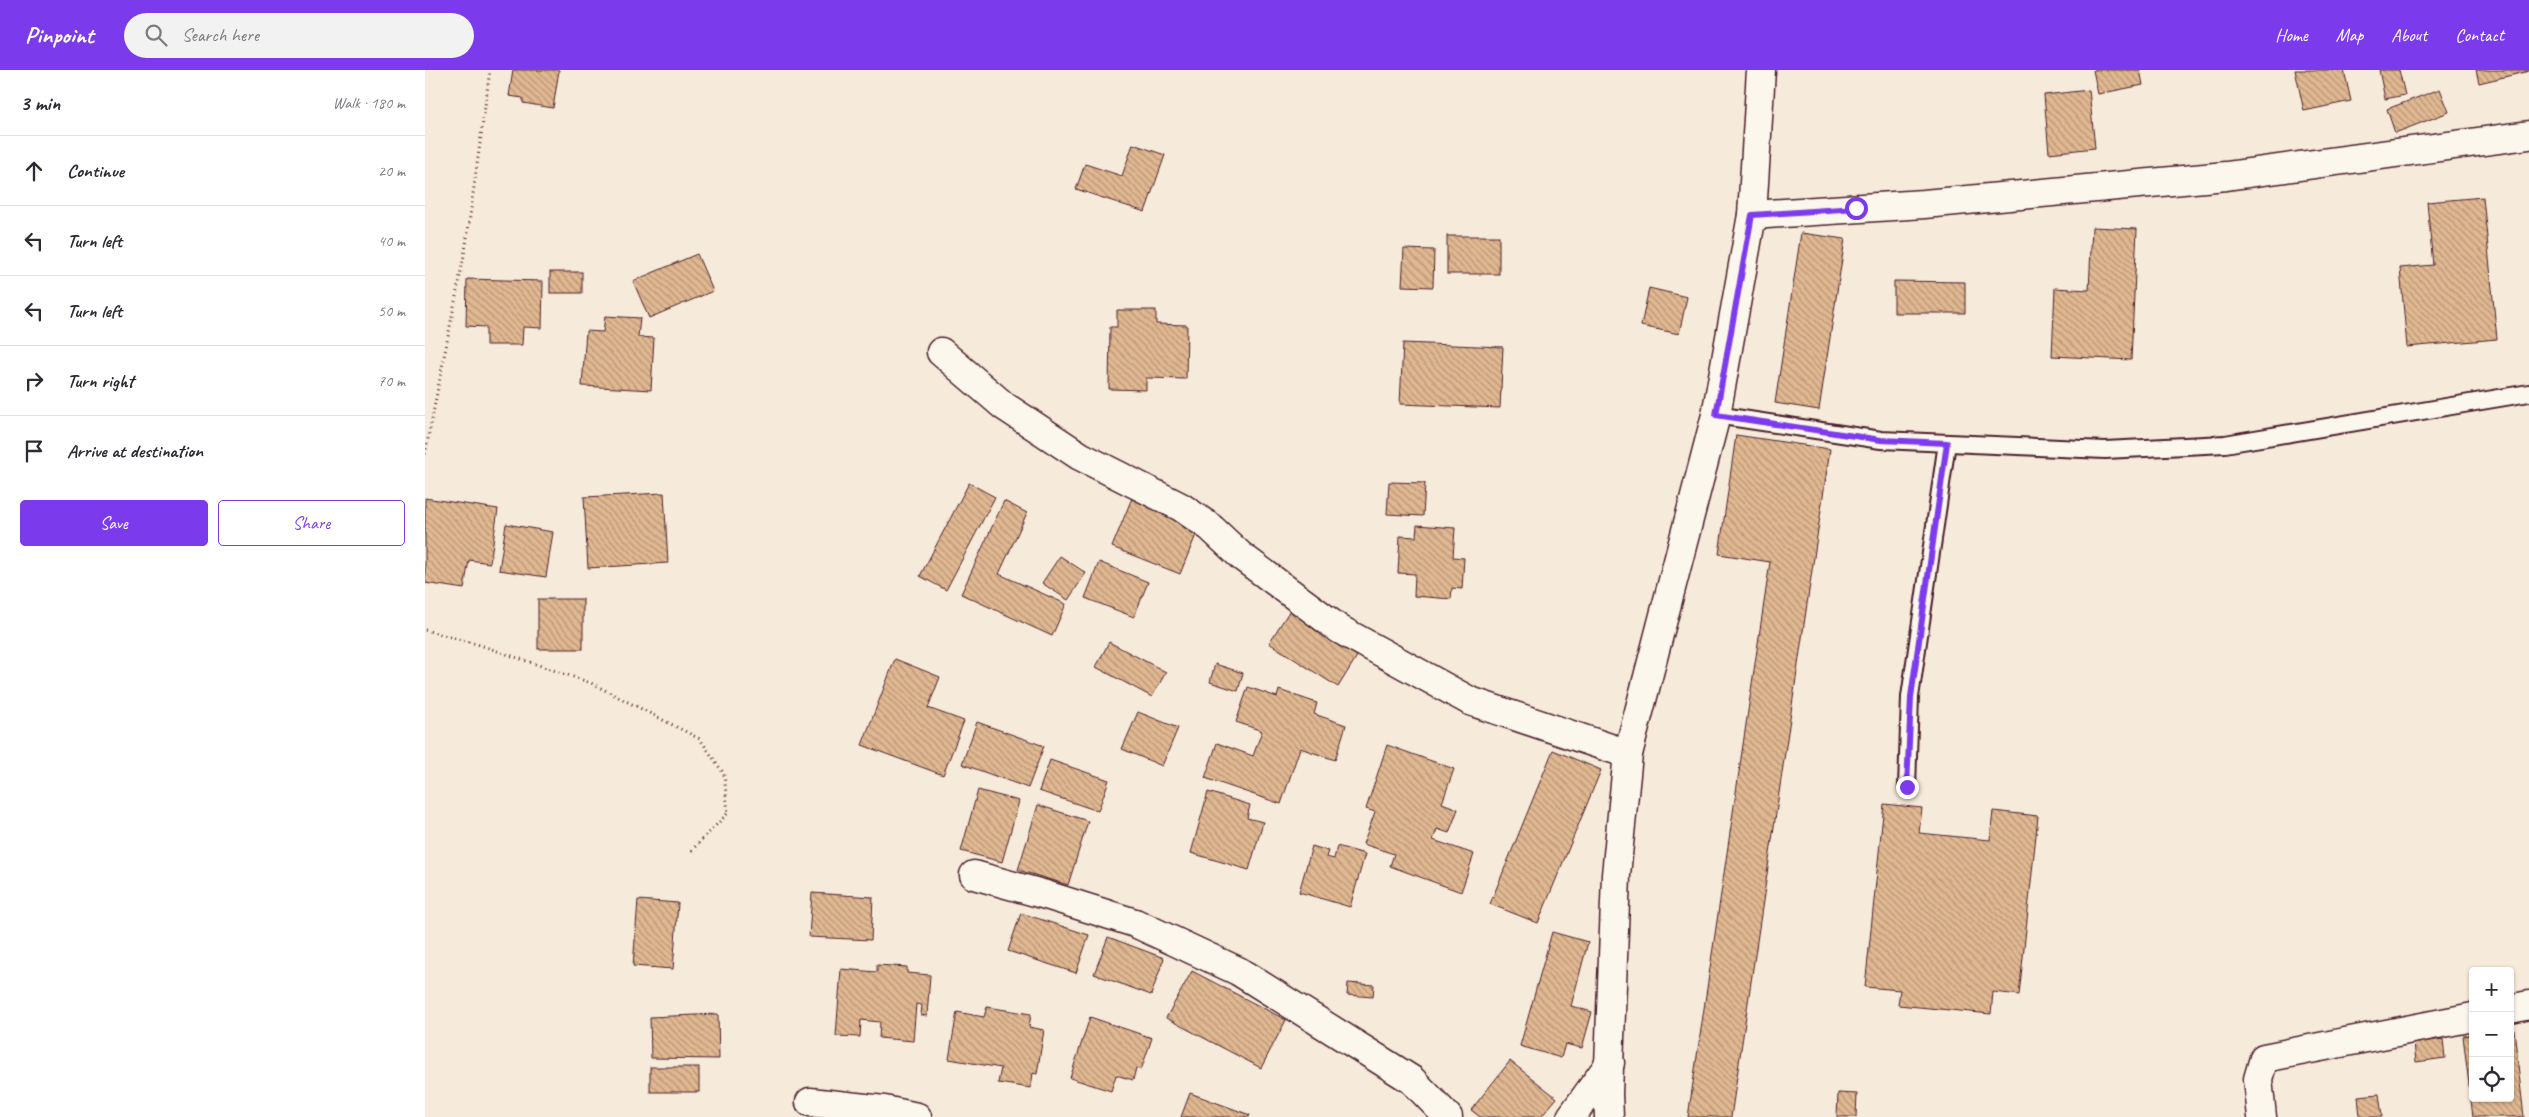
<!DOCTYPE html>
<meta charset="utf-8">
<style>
body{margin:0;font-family:Caveat,sans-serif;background:#f2f2f3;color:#2b2b33}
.controls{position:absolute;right:15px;bottom:15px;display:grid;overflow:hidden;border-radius:5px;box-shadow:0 1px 4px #0004}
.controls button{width:45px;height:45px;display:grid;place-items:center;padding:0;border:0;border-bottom:1px solid #e1e1e2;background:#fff;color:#2b2b33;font:25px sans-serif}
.stop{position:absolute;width:15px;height:15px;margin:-11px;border:4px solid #7c3aed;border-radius:50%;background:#fff}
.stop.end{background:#7c3aed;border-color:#fff;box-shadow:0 1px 5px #0008}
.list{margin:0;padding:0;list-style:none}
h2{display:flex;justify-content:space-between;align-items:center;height:65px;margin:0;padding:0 20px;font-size:21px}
h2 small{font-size:16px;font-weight:400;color:#7c7c81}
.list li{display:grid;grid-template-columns:32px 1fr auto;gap:15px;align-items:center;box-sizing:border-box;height:70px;padding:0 20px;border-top:1px solid #e1e1e2}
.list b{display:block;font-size:19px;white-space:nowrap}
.list em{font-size:16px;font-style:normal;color:#7c7c81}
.actions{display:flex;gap:10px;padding:15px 20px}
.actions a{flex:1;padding:11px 0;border:1px solid #7c3aed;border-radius:5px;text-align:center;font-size:18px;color:#7c3aed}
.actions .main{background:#7c3aed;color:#fff}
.icon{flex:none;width:28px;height:28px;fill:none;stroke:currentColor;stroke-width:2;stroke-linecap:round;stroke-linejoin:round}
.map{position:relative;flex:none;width:2104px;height:1047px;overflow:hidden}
header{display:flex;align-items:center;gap:30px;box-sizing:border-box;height:70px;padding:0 25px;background:#7c3aed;color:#fff}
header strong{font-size:24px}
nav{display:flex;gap:28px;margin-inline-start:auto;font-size:18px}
.search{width:350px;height:45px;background:#f2f2f3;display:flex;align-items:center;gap:12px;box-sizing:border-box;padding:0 18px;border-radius:28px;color:#7c7c81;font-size:19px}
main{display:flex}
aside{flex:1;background:#fff}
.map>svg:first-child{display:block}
.building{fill:url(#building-back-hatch);stroke:#4a1f2b}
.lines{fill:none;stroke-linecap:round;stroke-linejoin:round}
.lane-casing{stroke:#4a1f2b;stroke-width:20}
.street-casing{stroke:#4a1f2b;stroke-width:31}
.secondary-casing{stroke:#4a1f2b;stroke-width:31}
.path{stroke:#4a1f2b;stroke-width:3;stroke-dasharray:1 4;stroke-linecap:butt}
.lane{stroke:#fbf7ec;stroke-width:16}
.street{stroke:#fbf7ec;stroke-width:28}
.secondary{stroke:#fbf7ec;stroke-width:28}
.route{stroke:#7c3aed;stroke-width:6}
</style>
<header>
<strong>Pinpoint</strong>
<div class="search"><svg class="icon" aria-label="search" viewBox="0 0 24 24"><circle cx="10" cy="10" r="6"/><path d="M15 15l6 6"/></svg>Search here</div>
<nav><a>Home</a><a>Map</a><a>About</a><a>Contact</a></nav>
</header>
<main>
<aside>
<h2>3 min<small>Walk · 180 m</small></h2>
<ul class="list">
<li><svg class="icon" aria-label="ahead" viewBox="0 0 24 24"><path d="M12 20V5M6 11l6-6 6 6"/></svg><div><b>Continue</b></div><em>20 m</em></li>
<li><svg class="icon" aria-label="left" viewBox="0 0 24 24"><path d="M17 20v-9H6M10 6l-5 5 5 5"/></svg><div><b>Turn left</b></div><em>40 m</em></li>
<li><svg class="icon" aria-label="left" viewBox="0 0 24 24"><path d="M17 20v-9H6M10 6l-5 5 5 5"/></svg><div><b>Turn left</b></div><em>50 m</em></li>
<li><svg class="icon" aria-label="right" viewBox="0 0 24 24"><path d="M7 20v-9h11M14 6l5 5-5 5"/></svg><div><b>Turn right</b></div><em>70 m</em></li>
<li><svg class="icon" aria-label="arrive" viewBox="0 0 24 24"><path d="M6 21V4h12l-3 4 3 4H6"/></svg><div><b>Arrive at destination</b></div></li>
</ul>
<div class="actions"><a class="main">Save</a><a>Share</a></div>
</aside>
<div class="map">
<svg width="2104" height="1047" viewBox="0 0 2104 1047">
<defs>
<pattern id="building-back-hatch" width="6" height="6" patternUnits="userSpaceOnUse" patternTransform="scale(1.25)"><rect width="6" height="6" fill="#e0b891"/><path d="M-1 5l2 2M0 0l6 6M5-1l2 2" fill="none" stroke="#b89577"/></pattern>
</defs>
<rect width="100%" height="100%" fill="#f6eada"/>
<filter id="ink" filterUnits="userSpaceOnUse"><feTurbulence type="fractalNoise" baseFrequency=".02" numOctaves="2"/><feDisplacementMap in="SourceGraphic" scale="10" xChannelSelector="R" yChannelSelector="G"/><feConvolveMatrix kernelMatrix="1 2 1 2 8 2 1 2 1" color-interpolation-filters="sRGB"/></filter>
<g filter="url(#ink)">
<!-- building -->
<g class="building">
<path d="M88,0H134L128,38L98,33V28L84,26Z"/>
<path d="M1668,0H1715L1718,15L1673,24Z"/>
<path d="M1870,0H1919L1926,31L1879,41Z"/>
<path d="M1954,0H1974L1980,25L1960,29Z"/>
<path d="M2051,0H2104V1L2054,13Z"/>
<path d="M2015,19L2024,42L1970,63L1962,39Z"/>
<path d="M1664,20L1670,78L1624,83L1619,25Z"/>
<path d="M708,74L740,85L720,142L651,119L660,94L697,106Z"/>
<path d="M2058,127L2072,269L1982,277L1975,198L2008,195L2002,132Z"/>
<path d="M1667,157L1712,159L1706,290L1627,286L1630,218L1664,220Z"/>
<path d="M1376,163L1420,169L1394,340L1350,333Z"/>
<rect x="1022" y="166" width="52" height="38"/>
<path d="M979,179L1009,180L1008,217L977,216Z"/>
<path d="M272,184L288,221L224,248L208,211Z"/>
<rect x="125" y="202" width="32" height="21"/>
<path d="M42,209L118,211L117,258L98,257L97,275H61V257L41,256Z"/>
<path d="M1469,211L1540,212V243H1469Z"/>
<path d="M1224,218L1262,227L1254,264L1216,256Z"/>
<path d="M692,240H731V254L762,255L761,309L721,308V320L684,319L685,257H692Z"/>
<path d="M180,246L215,248L213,267L229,268L226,320L157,316L161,261L178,262Z"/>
<path d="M978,273L1078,277L1075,338L975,334Z"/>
<path d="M1311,365L1405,379L1306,1047H1263L1345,492L1294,484Z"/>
<path d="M964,412L1000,413L998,446L962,444Z"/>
<path d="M544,413L570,427L521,520L495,506Z"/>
<path d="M239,423L243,493L163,498L159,427Z"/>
<path d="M0,428L73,439L65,493L44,490L39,519L0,513Z"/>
<path d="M707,428L775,455L755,504L687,477Z"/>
<path d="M579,431L602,443L574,504L641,534L627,566L536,524Z"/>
<path d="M81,454L128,462L121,507L74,500Z"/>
<path d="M992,455L1030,458L1028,487L1039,488L1037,519L1027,518L1026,529L989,526L990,504L973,503L975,466L991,467Z"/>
<path d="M635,486L661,503L643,530L617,513Z"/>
<path d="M674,492L723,512L709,547L660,528Z"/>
<rect x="113" y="529" width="45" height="50"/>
<path d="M865,540L934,583L913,617L844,573Z"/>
<path d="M684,572L741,602L727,627L671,597Z"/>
<path d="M470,589L515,607L503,638L539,651L518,705L437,675Z"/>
<path d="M790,594L818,603L813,621L785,612Z"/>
<path d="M823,617L852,627L854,620L892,633L889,644L921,655L910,690L875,678L856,734L780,708L792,673L828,686L837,661L811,652Z"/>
<path d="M713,642L753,658L737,696L697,679Z"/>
<path d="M552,652L619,676L603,718L537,694Z"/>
<path d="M962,675L1029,699L1017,733L1033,739L1024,763L1012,759L1008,770L1049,784L1036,822L965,796L969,784L938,774L950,742L941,739Z"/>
<path d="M1128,680L1176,700L1113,853L1065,834Z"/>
<path d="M625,690L684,710L673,741L614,721Z"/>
<path d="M553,720L594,731L577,792L536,781Z"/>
<path d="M783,722L825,735L822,748L838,752L824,800L766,783Z"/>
<path d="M1459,734L1497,738L1494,763L1565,770L1568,741L1613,746L1594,925L1568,922L1566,944L1473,935L1475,920L1440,917Z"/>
<path d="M613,735L663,751L643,815L593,800Z"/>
<path d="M887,776L903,781L901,787L909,789L912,776L940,784L925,837L874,822Z"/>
<path d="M387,823L448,827L446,870L384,867Z"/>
<path d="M213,830L253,833L248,899L208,896Z"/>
<path d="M596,843L664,865L651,903L583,881Z"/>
<path d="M1127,862L1163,872L1146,936L1167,942L1157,978L1140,974L1136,988L1095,976Z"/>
<path d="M683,867L739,888L726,925L669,904Z"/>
<path d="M452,895L482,897V903L505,905L502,946L496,945L497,935L491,934L488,971L454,968L455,952L436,950L435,967L411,966L416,899L452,902Z"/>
<path d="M767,901L861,950L836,998L741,948Z"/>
<path d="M923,913L949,915L948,927L922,925Z"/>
<path d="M562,937L606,944L604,957L619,960L612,1004L608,1003L606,1018L573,1013L576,998L524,989L532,942L559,947Z"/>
<path d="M293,944L294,989L226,988L225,947Z"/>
<path d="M665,947L727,968L716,1000L711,998L708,1010L691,1005L686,1021L645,1008Z"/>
<path d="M2089,960L2099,1047H2048L2038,966L2048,965V1028H2085V961Z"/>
<path d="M2018,969L2020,988L1991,992L1989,973Z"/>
<path d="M1085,991L1132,1028L1116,1047H1055L1046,1040Z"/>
<rect x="225" y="997" width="49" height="25"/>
<path d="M765,1023L825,1045L824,1047H756Z"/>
<path d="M1413,1023L1432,1024L1431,1047H1412Z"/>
<path d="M1954,1024L1957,1047H1935L1933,1026Z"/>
</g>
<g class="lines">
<defs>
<g id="lane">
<path d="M1291,345L1456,370L1680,380L1800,374L2104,323"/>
<path d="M1482,717L1485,627L1522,373"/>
</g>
<g id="street">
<path d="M1327,145L1499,134L1801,106L2104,65"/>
<path d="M516,282L579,336L655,386L756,437L785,457L816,486L914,559L1045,631L1203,684"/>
<path d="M549,805L621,825L710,853L813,901L987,1010L1023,1047"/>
<path d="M2085,939L2104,935"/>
<path d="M385,1032L459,1040L492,1047"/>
<path d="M1146,1047L1185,993"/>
<path d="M1837,1047L1833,1009L1839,988L2048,947"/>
</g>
<path id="secondary" d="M1184,1047L1183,1024L1191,805L1203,684L1291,345L1327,145L1336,0"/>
</defs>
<!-- lane casing -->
<use href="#lane" class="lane-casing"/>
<!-- street casing -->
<use href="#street" class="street-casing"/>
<!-- secondary casing -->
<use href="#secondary" class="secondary-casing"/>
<!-- path -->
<g class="path">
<path d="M0,384L41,175L65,0"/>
<path d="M0,560L55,575L166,613L275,669L299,704L303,743L265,782"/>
</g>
<!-- lane -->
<use href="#lane" class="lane"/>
<!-- street -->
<use href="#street" class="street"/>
<!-- secondary -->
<use href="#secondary" class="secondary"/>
</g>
</g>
<g class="lines" filter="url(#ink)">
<!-- route -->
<path class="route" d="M1431,138L1327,145L1291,345L1456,370L1522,373L1486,627L1482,717"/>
</g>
</svg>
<div class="controls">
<button>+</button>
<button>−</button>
<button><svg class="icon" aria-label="locate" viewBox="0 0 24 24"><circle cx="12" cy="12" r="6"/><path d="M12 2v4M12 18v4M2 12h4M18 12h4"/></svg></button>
</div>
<div class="stop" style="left:1431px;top:138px"></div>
<div class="stop end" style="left:1482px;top:717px"></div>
</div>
</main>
